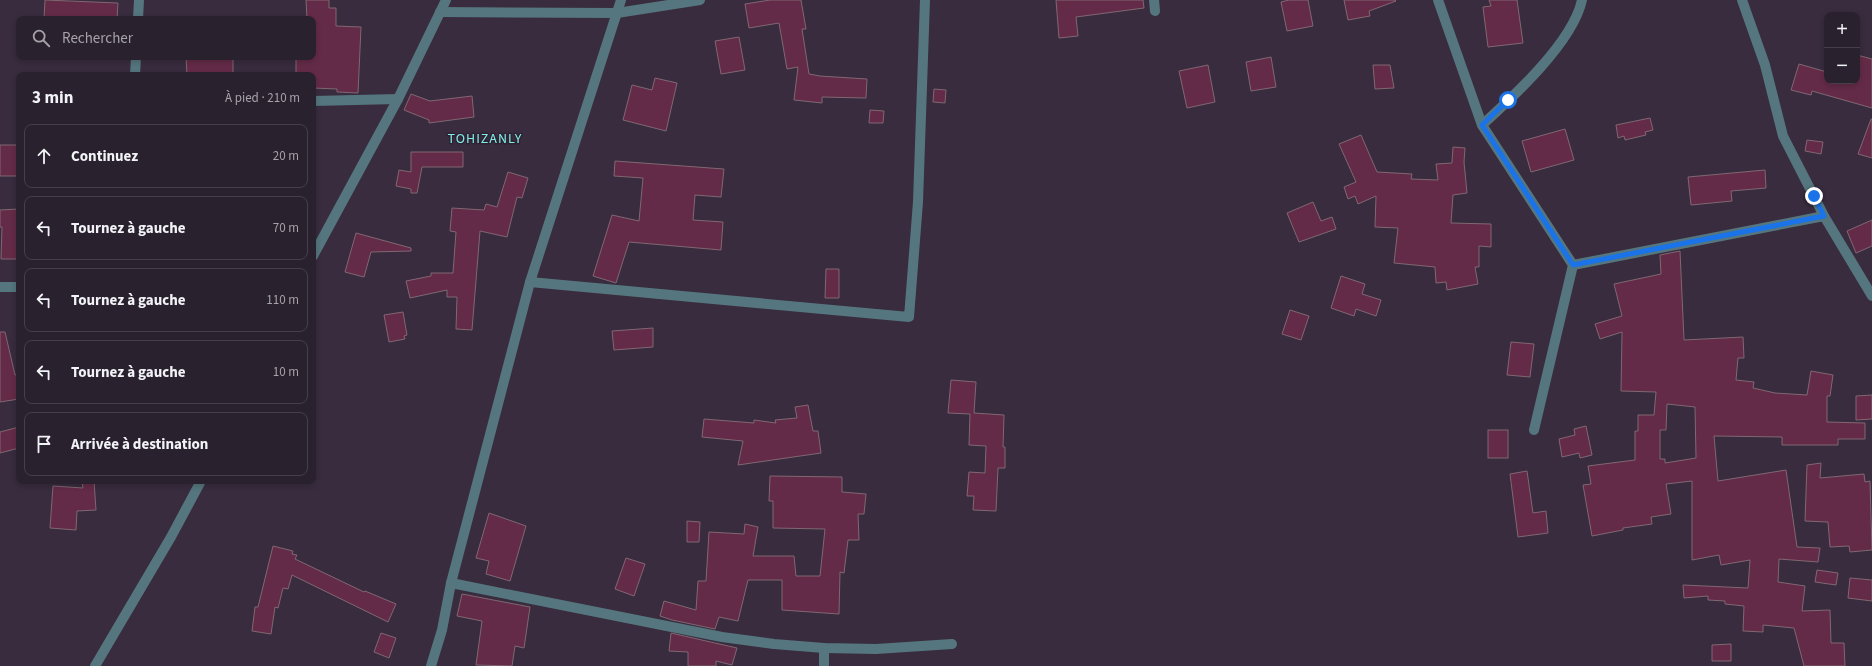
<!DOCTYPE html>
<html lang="fr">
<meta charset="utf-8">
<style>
body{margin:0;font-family:"Source Sans 3",sans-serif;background:#322936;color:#f1f3f6}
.controls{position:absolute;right:12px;top:12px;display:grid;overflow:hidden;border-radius:8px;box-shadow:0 2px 6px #0003}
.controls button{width:36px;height:36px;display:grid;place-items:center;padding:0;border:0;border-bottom:1px solid #463e4a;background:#2a212e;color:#f1f3f6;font:20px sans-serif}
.stop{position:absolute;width:12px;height:12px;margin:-9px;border:3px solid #1a73e8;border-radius:50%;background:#fff}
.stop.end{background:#1a73e8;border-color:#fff;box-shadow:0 1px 4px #0008}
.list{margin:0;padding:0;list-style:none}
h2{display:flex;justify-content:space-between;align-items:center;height:52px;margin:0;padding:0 16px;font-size:17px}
h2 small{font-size:13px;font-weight:400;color:#a5a3aa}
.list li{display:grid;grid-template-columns:26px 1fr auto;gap:12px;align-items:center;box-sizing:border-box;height:64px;margin:0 8px 8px;padding:0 8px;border:1px solid #463e4a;border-radius:8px}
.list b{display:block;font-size:15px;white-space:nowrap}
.list em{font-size:13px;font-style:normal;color:#a5a3aa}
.icon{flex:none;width:22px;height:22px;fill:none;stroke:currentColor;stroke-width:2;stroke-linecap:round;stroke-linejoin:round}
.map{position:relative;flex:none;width:1872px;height:666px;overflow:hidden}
.search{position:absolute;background:#2a212e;box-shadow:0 2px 6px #0003;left:16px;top:16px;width:300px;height:44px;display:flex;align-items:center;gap:10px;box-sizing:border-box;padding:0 14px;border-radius:8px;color:#a5a3aa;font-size:15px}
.panel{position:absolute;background:#2a212e;box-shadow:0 2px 6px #0003;left:16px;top:72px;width:300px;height:412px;border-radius:8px}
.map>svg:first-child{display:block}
.building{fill:#642b48;stroke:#806772;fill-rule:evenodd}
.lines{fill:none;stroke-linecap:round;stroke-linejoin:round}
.minor{stroke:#55767e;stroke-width:10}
.route{stroke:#1a73e8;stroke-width:5}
.labels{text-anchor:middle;stroke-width:3;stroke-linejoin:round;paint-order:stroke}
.quarter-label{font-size:14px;letter-spacing:1px;fill:#82ede4;stroke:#2e2234}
</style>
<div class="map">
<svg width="1872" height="666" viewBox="0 0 1872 666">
<rect width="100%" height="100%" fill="#382c3e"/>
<!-- building -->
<g class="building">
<path d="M45,0L118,3L117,19L44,18Z"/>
<path d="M306,0H329V8H336V26L361,27L358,93L337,92V89L313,88V75H296V57H313V19H307Z"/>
<path d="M770,0H801L806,29H802L809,74L820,76L867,79L866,98L822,97V103L794,100L798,67L787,69L779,23L749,28L745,4Z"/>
<path d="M1056,0H1143L1144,8L1076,17L1078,36L1059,38Z"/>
<path d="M1289,0H1308L1313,26L1287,31L1281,2Z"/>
<path d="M1344,0H1395L1396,1L1369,11L1370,16L1348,20Z"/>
<path d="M1489,0H1517L1523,43L1488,47L1483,7L1491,6Z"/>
<path d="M739,37L745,70L721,74L715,41Z"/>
<path d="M1857,55L1872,59V108L1812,91L1811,95L1791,90L1799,64L1827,72V81H1857Z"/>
<path d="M186,57H233V75H187Z"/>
<path d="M1271,57L1276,87L1251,91L1246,62Z"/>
<path d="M1208,65L1215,102L1187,108L1179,71Z"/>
<path d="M1373,65H1390L1394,88L1375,89Z"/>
<path d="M655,78L677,83L666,131L623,120L632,85L652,90Z"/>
<path d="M934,89L946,90L945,103L933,102Z"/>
<path d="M411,94L430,101L472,96L474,117L429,123V120L404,110Z"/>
<path d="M870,110L884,111L883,123H869Z"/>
<path d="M1650,118L1653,130L1645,132L1646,135L1625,140L1624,136L1618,138L1616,125Z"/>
<path d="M1871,119H1872V158L1858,154Z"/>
<path d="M1565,129L1574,160L1531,172L1522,141Z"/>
<path d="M1361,135L1377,172L1412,174L1411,179L1438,180L1436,164L1452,163L1453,147L1465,148L1464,162L1467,193L1453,195L1451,223L1491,224V247L1479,246V267H1475L1478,284L1447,290L1446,282L1436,283L1435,267L1394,263L1398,228L1375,227L1376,196L1358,204L1355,196L1348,199L1344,187L1356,182L1339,144Z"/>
<path d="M1807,140L1823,142L1821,154L1805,151Z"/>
<rect x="0" y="145" width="19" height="31"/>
<path d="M411,152H463V167H422L417,193H411V189L396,186L399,170L411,172Z"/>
<path d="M615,161L724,169L721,197L695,195L693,220L723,222L721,250L629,242L616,283L593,276L612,215L639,221L643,178L614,176Z"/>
<path d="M1765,170L1766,188L1731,191L1732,201L1691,205L1688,177Z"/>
<path d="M508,172L528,178L522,198L517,197L507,237L480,231L472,330L456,329L457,297H447V290L410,298L406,281L431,276V273H453L456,232L450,231L452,208L484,210L486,204L497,207Z"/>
<path d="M1313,202L1321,221L1332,217L1336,229L1299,242L1287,213Z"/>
<path d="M19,209V259H1L2,227H0V210Z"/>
<path d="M1872,220V246L1856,253L1847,231Z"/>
<path d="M356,233L411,248V251L371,252L364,277L345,272Z"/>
<path d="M1680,251L1684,340L1743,337L1744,358H1738L1736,380L1754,382L1753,388L1775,393L1807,395L1811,371L1833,375L1830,396H1827V422L1865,423V439H1838V445H1782V437L1714,436L1718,481L1786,470L1797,547L1820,548L1818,562L1779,559L1778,582L1805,586L1802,611L1830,610L1831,643H1844L1845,666H1804L1794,628L1763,625V632L1743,631L1744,606L1725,604V601L1708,600V596L1684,598L1683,585L1748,588L1750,560L1721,565L1719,555L1692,560V481L1666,484L1671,514L1651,517L1652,524L1623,528V530L1592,536L1583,485L1591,484L1588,466L1635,460V431H1638V415H1654L1656,392L1621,391L1622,332L1600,339L1595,324L1622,316L1614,284L1661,274L1660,255ZM1667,404L1695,407L1696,458L1665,463V459H1660V430H1666Z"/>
<path d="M826,269H839V298H825Z"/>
<path d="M1341,276L1365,284L1362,294L1381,300L1376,316L1356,309L1354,316L1331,308Z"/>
<path d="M1290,310L1309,316L1301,340L1282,334Z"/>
<path d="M403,312L407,335L404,336L405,339L389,342L384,315Z"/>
<path d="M653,328V347L614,350L612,331Z"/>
<path d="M0,332H5L15,375L19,374V399L0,402Z"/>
<path d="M1511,342L1534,344L1530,377L1507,375Z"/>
<path d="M951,380L976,382L974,413L1004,415L1003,447H1005V468H998L996,511L973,510L974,496H967L969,472L985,473L986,446L969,445L970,414L948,413Z"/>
<path d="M1872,395V419L1856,420V396Z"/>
<path d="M808,405L813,431H818L821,453L738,465L743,441L702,437L704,419L754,423V420L776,423L775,420L797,418L795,407Z"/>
<path d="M1586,426L1592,455L1580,458L1579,453L1562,457L1559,439L1575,435L1574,429Z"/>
<path d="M19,427V448L0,453V432Z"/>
<rect x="1488" y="430" width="20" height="28"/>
<path d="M1821,463L1820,478L1864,474L1865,482L1870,481L1872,550L1850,552L1849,546L1830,547L1828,522L1805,521L1807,465Z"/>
<path d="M1527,471L1533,513L1546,511L1548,533L1518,537L1510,474Z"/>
<path d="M770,476L842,477V492L866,494L864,514H858L859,540H848L844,573L840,572L839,614L782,610V580H748L738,621L719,617L715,629L672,620L660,616L664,601L696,610L698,581H706L709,532L744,534L745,524L758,527L753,556H794L796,576H820L825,529L773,528V501H769Z"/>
<path d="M94,481L96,510L77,511L76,530L50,528L53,486L83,488L82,482Z"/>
<path d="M489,513L526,526L510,581L486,574L489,561L476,558Z"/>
<path d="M687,521L700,522L699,542H687Z"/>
<path d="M273,546L293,551L292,554L297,555L295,559L364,592L365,591L396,604L388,622L292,575L288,589L283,588L278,608L275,607L271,634L252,631L255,607H258Z"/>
<path d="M626,558L645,564L634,596L615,589Z"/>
<path d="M1817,570L1838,573L1836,585L1815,582Z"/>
<path d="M1850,578L1872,580V601L1848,598Z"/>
<path d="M462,594L530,607L524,648L515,646L512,666L476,665L482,621L457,616Z"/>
<path d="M381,633L396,638L389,658L374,652Z"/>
<path d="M671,633L737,648L732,665L716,661V666H688V652L669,651Z"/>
<path d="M1731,644V661H1712V645Z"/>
</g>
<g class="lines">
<!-- minor -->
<g class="minor">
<path d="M1154,0L1155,11"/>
<path d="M1438,0L1482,125L1573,265L1534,430"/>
<path d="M1742,0L1765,65L1783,136L1824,216L1872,296"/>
<path d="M440,12L617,13L700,0"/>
<path d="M138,19L139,0"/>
<path d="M135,75L136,57"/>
<path d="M313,101L398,99"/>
<path d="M1482,125C1514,96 1573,42 1582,0"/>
<path d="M313,256L398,99L446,0"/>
<path d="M1573,265L1824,216"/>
<path d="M530,282L909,317L918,202L925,0"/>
<path d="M0,287H19"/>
<path d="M451,583L722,637L774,644L824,648L876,649L952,644"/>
<path d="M95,666L171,537L201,481"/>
<path d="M431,666L442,630L451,583L530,282L621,0"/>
<path d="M824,666V648"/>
</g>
</g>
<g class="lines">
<!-- route -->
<path class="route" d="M1508,100L1482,125L1573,265L1824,216L1814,196"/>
</g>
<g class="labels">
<!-- quarter labels -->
<g class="quarter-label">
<text x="485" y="143">TOHIZANLY</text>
</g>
</g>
</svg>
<div class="controls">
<button>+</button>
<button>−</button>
</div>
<div class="stop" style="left:1508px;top:100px"></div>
<div class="stop end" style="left:1814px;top:196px"></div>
<div class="search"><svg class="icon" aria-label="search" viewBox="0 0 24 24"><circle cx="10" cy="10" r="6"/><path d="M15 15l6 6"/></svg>Rechercher</div>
<section class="panel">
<h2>3 min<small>À pied · 210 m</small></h2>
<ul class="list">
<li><svg class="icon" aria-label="ahead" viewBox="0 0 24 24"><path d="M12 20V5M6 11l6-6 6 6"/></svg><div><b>Continuez</b></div><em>20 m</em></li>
<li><svg class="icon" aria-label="left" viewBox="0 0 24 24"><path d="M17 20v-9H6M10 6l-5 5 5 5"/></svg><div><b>Tournez à gauche</b></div><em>70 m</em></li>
<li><svg class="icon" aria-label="left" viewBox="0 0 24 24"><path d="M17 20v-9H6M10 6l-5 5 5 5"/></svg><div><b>Tournez à gauche</b></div><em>110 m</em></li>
<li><svg class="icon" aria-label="left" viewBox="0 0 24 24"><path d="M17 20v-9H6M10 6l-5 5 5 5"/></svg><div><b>Tournez à gauche</b></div><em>10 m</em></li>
<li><svg class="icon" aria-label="arrive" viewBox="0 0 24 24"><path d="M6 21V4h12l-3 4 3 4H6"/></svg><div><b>Arrivée à destination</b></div></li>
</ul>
</section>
</div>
